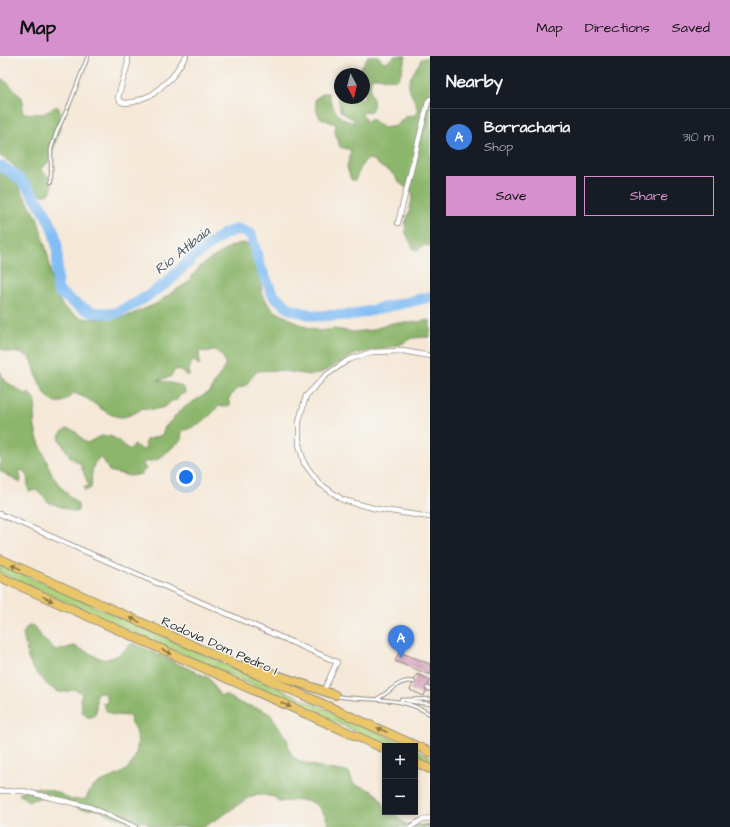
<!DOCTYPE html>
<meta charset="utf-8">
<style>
body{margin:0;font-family:"Architects Daughter",sans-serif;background:#20242c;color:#f1f3f6}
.controls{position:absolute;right:12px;bottom:12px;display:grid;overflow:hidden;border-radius:0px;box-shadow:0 2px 6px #0003}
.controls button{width:36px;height:36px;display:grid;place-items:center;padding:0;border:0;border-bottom:1px solid #363941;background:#171b24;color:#f1f3f6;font:20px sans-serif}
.compass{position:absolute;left:334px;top:12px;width:36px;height:36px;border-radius:50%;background:#171b24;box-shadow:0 2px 6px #0003;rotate:173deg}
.you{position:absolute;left:186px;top:421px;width:14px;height:14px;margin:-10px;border:3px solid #fff;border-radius:50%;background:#1a73e8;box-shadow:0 0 0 6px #1a73e833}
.badge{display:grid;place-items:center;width:26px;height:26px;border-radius:50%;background:#d690ce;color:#fff;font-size:13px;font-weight:700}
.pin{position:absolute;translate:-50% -33px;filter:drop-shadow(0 1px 2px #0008)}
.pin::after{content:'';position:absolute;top:21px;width:14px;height:12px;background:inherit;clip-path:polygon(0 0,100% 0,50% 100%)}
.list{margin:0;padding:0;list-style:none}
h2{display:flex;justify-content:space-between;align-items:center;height:52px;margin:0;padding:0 16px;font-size:17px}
h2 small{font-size:13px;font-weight:400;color:#9ea1a6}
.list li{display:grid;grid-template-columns:26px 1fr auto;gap:12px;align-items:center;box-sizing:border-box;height:56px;padding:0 16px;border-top:1px solid #363941}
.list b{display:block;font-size:15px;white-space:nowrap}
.list p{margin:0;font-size:13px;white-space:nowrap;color:#9ea1a6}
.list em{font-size:13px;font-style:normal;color:#9ea1a6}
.actions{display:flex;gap:8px;padding:12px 16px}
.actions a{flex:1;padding:9px 0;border:1px solid #d690ce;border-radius:0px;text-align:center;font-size:14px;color:#d690ce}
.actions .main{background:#d690ce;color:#111}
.map{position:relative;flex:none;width:430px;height:771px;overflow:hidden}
header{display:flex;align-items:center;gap:24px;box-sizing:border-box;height:56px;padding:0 20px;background:#d690ce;color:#111}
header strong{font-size:19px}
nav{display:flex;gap:22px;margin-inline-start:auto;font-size:14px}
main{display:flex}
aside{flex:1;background:#171b24}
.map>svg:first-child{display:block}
.green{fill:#b0d47d;stroke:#6e8054}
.forest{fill:#8cb66c;stroke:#5c704c}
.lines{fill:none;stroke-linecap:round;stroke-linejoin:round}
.river{stroke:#82bdf4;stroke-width:11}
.building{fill:#d1a0b8}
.lane-casing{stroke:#908a81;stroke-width:4.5}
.street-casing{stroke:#908a81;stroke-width:6}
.highway-casing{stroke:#908a81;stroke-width:10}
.lane{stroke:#fff;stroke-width:2.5}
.street{stroke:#fff;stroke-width:4.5}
.highway{stroke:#ebc669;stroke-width:8}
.oneway{fill:#8b784a}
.labels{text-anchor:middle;stroke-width:3;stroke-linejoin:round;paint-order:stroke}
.street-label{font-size:13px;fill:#2b2b2b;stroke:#f6f6f2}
.water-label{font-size:14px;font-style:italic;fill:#455767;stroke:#f6f6f2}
</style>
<header>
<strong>Map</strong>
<nav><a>Map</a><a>Directions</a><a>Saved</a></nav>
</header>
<main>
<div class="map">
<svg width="430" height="771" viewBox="0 0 430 771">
<rect width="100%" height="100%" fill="#f6f6f2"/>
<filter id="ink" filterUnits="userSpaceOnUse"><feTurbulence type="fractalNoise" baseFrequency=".025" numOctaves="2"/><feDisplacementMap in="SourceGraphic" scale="8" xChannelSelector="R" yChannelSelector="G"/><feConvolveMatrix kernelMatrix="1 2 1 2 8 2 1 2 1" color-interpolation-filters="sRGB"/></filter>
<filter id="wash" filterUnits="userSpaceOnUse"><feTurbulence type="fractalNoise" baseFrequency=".012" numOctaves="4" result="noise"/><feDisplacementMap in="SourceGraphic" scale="16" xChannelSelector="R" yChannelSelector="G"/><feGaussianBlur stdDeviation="0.9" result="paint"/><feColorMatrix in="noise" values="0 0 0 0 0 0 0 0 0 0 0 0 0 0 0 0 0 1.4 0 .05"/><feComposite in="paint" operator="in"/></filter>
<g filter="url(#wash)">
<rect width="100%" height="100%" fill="#f5e8d7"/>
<!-- green -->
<g class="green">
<path d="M0,508L408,690H389L0,517Z"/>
<path d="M415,693L430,700V708L415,701Z"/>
</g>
<!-- forest -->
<g class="forest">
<path d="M368,0H378L382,5L387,6L391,3L394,0H406L399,22C391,26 381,20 372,21C371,24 370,28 370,32C370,40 377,46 371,55L363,56L362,57L366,66L371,63L384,72L396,70L406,60L415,59L417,58C419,45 410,42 409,30C408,21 418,12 421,3L430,1V190L425,189L417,194L413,192L406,177L405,168L409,157L413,139L410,134L402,129L390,115L383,112L373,104L367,103L363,107L355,124H351L347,111L351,94L340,91L335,76L336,68L320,62L317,55L315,43L324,37H328C332,50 338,66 354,66L355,64L344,58L340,54C340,44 334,36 340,27V42H364V18H357Z"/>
<path d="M0,22C6,24 21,39 23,45C24,49 21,53 23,57L43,58L55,51H58L60,55L61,69L49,106L40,113C43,116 48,120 51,124C54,130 51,141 43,139C30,135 25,122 17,113C13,108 6,103 0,100Z"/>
<path d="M0,114L11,120L15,125L37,161L48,200L53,232L63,251L78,261L89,263L115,262L127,260L156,248L174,235L186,228L199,212L206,206L230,191L238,188L244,187L251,190L255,195L259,210L262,237L268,248L275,255L303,270L319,275L334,273L353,276L372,274L392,267H409L430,264V281L413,282L399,289L356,298L329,313L318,318L310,319L277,314L258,315L254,318L246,329L235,334L228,344L230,347V349L225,351L218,350C210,362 196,371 182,375L181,384L159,403L142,407L146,413L141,418L130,420L109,415L103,403L100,402C90,407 92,422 91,432L85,435L84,431L89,430L80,407L71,402L60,384L59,380C71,363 78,381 87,387C109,375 110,378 128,393H131L134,389L143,394L146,392L145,386L146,384L162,379L165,371L183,352L211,335C215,318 238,309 215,294L209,296L200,295L199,298L200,307L199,309L194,305L192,304C191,310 188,315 189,320L176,313L170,321L158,324L179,329L184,332L185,337L180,339L177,344L171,345C165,354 153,354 143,352C137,356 130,360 123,361C110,362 96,348 86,342C82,340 78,339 74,337C70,340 66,345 61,346C47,349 40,328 36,318C34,312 34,306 29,301C23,296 16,297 9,296C6,296 3,294 0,292Z"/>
<path d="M0,315L4,324L24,338L29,337L36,346L34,367L37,381L52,419L60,430L78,448V455L75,456L48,446L36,434L29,436L27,420L21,414L19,415L21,424L20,427L14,423L0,415Z"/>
<path d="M31,569L35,571L43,583L57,595L74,590L104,604L117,600L133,587L209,622L220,640L226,639L240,647L260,653L270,658L288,685V691L292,700L298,705L326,713L349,716L354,729C368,731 385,740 385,756C399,756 400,767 410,770C417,771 424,769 430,768V771H330C319,741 308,743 279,746L275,741L258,738L249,741L225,758L203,771H150L146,766L140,765L137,769L124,765L97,753H80L69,748L48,741L36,743L28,745L19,738L22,736L38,731L42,732L59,737L71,744L86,743C95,715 128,729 136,697C138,689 138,681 136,673L130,667L131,663L129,660C118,659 105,661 103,647L104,646L108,647C108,641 104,635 98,636L96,639V655L95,659L92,661H87L82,656V650L80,644L82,638C73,629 71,637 60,636C49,634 31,613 28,602C26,594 25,586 23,578L28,570Z"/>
</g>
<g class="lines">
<!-- river -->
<path class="river" d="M0,110C26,121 53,162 57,190C59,205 55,220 58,235L77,249L92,256L114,258L138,246L168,226L193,201L224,178L237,173L251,178L259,208L273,239L290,253L315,260L352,259L430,241"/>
</g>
<g id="blocks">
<!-- building -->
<g class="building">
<path d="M399,596L430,608V619L395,605Z"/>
<path d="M417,618L430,624L424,640L410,634Z"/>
</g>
</g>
</g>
<g filter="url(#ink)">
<use href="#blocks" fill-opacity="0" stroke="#908a81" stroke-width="1"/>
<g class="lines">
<defs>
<g id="lane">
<path d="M51,126V93L57,75L70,47L88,0"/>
<path d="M427,632L430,633"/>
<path d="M336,640C370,646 397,638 430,658"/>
<path d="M378,642C390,637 399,622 414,626"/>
<path d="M401,644L430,643"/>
<path d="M407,645L430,648"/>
</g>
<g id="street">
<path d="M127,0L128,7L118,41L121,46L126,47L134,46L153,38L172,21L186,0"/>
<path d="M398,167L428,46L430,43"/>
<path d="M430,300L403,295L372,296L348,304L325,320L306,340L299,365V388L304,407L319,427L343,444L377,453L430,461"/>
<path d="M0,458L337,606L323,636"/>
<path d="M0,735H23L90,751L135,771"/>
<path d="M411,771L420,765L430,762"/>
</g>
<g id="highway">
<path d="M0,503L430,696"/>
<path d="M0,521L385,693"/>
<path d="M245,608L335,639"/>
<path d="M415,706L430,713"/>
</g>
</defs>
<!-- lane casing -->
<use href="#lane" class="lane-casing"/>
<!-- street casing -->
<use href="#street" class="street-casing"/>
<!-- highway casing -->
<use href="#highway" class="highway-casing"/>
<!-- lane -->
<use href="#lane" class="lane"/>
<!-- street -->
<use href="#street" class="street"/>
<!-- highway -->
<use href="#highway" class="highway"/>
</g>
<!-- one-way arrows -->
<defs><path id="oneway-solid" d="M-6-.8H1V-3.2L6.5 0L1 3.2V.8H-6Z"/></defs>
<g class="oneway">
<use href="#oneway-solid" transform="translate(16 511) rotate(-156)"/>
<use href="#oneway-solid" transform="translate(48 543) rotate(25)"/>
<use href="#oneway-solid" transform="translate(135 564) rotate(-156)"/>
<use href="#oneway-solid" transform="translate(167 596) rotate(24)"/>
<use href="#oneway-solid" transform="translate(286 649) rotate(24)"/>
<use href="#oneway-solid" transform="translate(382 674) rotate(-156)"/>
</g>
</g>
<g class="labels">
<!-- street labels -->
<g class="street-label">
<text transform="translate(220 589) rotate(24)" y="5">Rodovia Dom Pedro I</text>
</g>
<!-- water labels -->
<g class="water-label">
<text transform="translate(182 194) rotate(-39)" y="5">Rio Atibaia</text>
</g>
</g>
</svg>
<div class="controls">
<button>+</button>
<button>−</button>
</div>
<svg class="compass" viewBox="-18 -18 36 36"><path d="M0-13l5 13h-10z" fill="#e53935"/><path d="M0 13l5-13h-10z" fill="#9ea1a6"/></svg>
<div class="you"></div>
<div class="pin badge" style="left:401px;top:602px;background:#3f7fe0">A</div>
</div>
<aside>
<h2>Nearby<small></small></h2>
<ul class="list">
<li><span class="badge" style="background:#3f7fe0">A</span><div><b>Borracharia</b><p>Shop</p></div><em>310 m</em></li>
</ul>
<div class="actions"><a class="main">Save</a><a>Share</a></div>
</aside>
</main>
